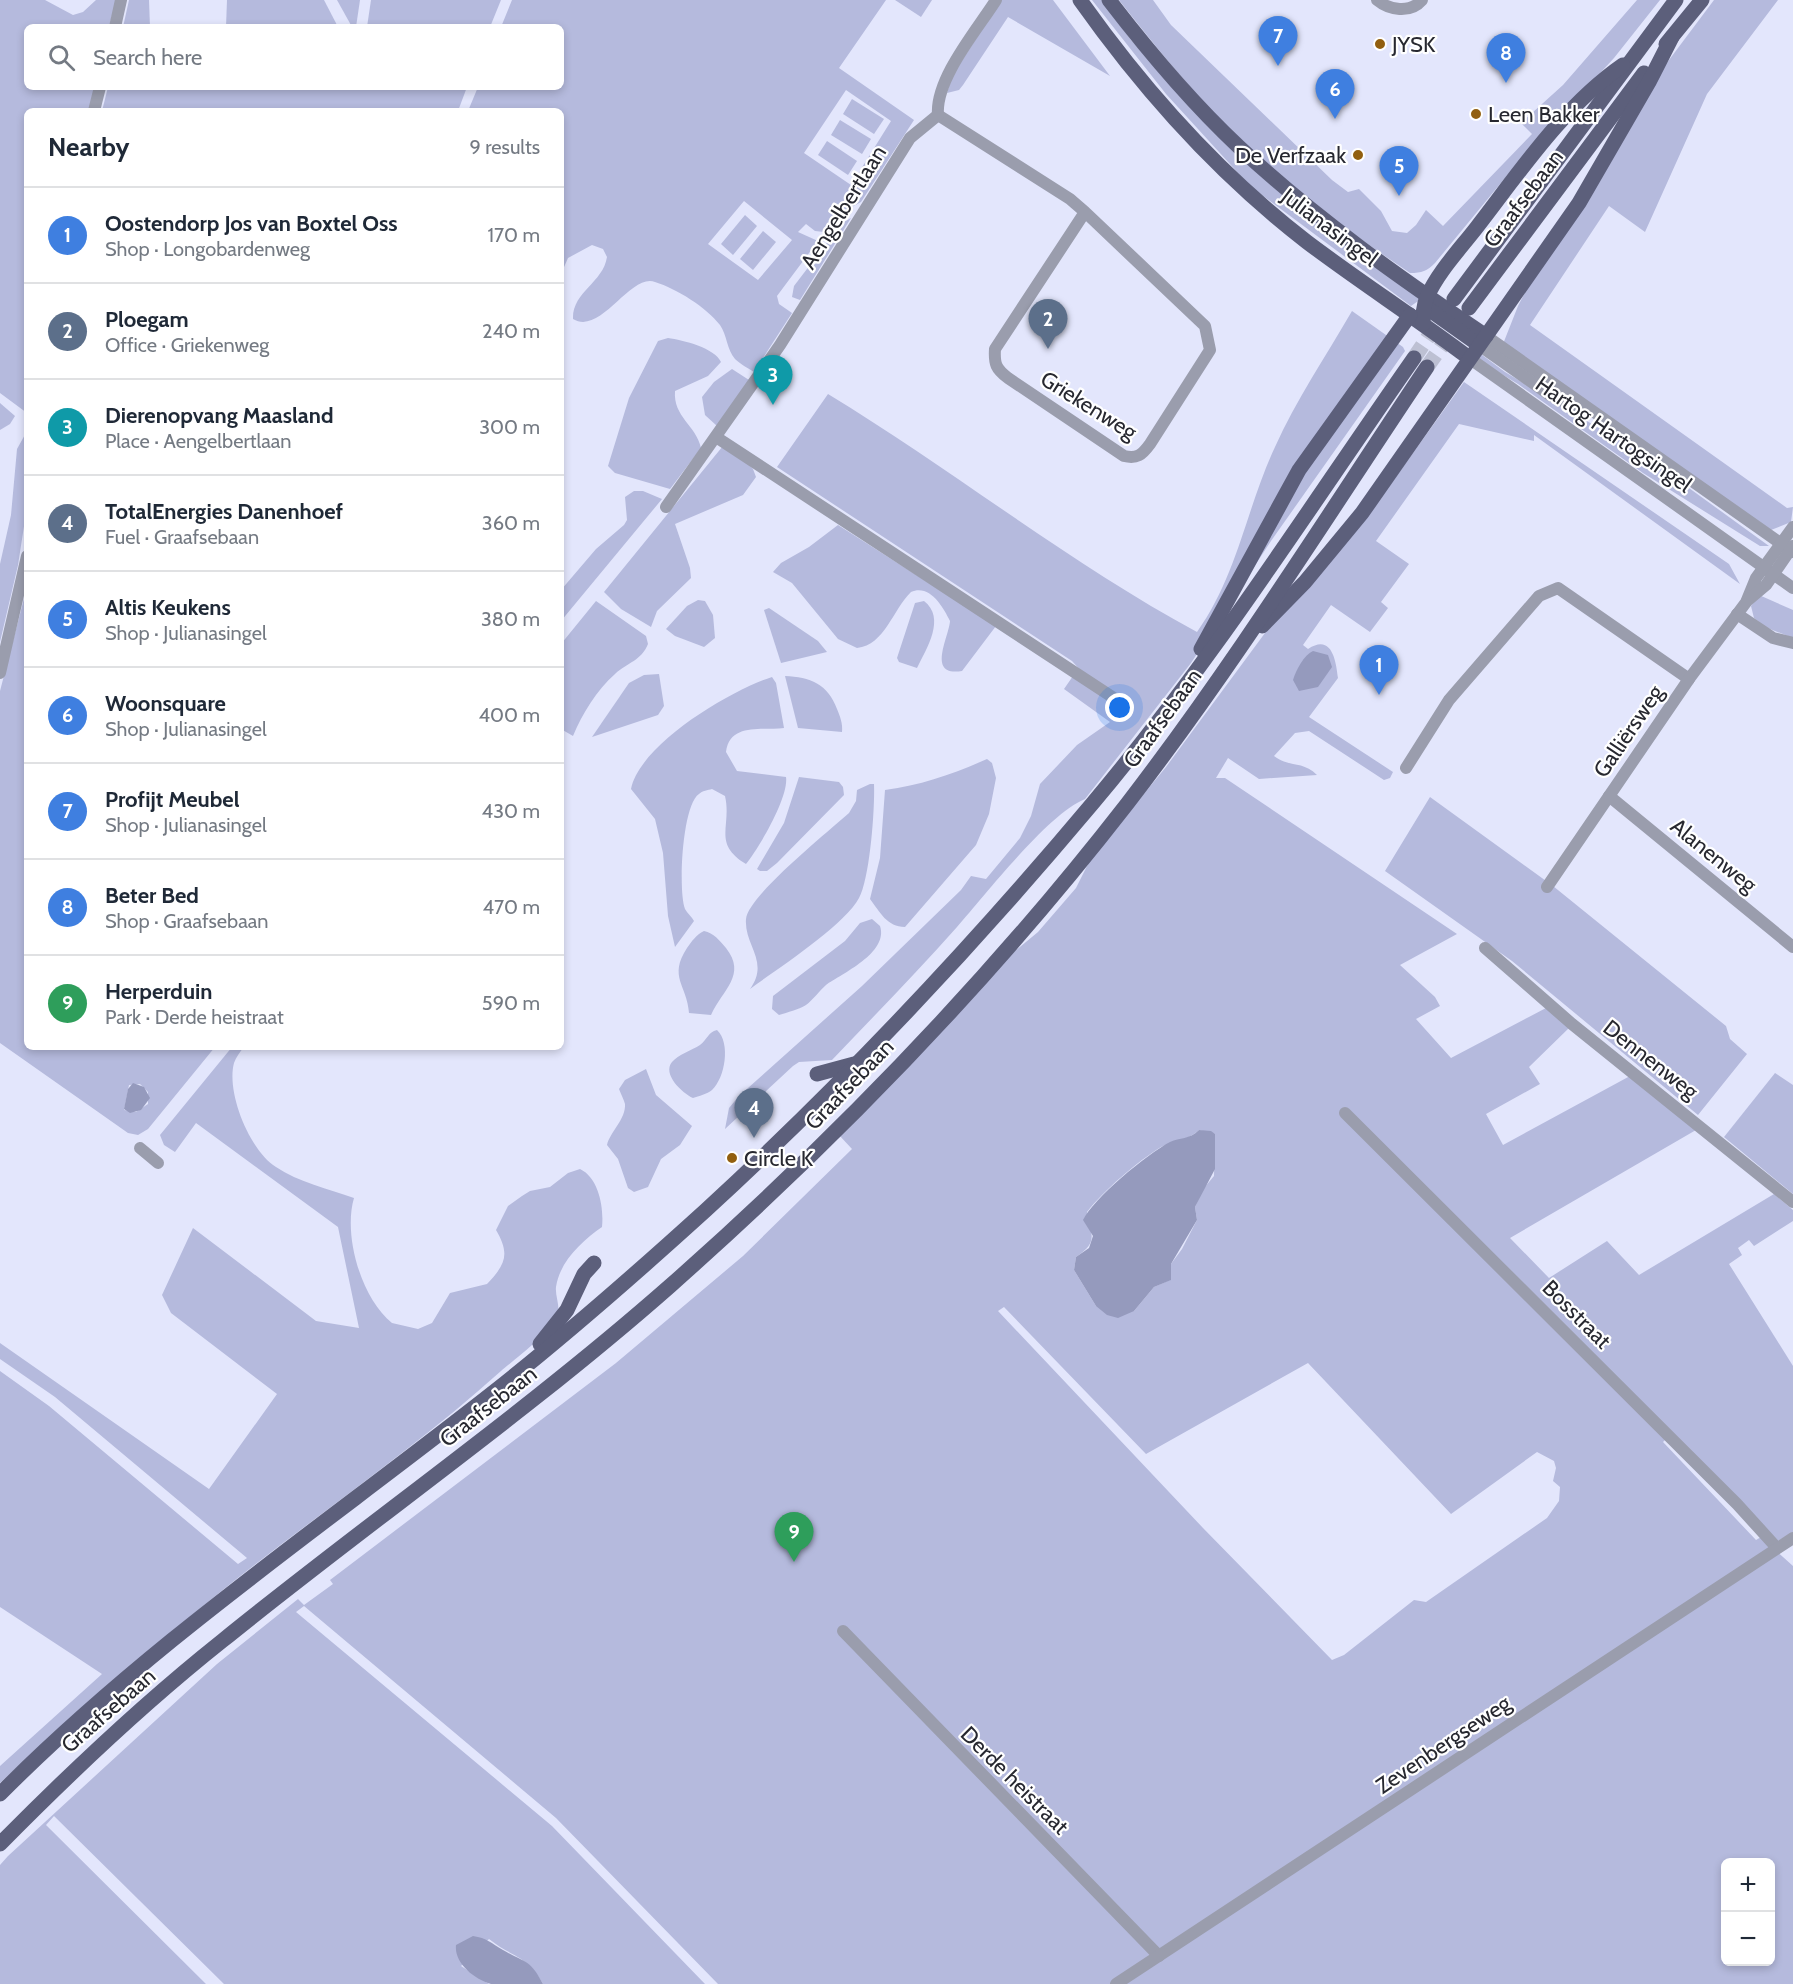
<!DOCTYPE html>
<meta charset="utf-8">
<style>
body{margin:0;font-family:Cabin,sans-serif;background:#f2f2f3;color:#1f2937}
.controls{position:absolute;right:18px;bottom:18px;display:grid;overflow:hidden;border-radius:9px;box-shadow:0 3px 9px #0003}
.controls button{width:54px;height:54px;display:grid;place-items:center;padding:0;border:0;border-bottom:2px solid #e0e1e3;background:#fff;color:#1f2937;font:30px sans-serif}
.you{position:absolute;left:1120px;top:708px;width:21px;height:21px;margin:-15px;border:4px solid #fff;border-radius:50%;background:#1a73e8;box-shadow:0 0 0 9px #1a73e833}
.badge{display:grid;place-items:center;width:39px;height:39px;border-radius:50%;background:#925f10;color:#fff;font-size:20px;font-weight:700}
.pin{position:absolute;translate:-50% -50px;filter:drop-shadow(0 2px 3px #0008)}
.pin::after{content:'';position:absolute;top:32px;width:21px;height:18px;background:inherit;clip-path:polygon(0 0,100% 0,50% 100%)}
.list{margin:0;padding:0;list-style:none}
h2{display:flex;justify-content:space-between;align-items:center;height:78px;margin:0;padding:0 24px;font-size:26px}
h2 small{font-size:20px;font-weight:400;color:#747a83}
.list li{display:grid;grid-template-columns:39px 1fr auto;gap:18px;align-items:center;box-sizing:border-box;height:96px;padding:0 24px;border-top:2px solid #e0e1e3}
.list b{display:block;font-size:22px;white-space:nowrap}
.list p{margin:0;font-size:20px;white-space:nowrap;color:#747a83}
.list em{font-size:20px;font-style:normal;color:#747a83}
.icon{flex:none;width:33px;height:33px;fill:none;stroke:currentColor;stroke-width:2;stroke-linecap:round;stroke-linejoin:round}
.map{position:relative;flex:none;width:1793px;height:1984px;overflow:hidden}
.search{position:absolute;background:#fff;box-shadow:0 3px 9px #0003;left:24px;top:24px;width:540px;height:66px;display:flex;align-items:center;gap:15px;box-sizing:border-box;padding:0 21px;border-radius:9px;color:#747a83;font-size:22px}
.panel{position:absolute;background:#fff;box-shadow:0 3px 9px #0003;left:24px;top:108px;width:540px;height:942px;border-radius:9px}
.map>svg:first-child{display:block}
.green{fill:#b5badd;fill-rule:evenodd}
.water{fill:#959abd}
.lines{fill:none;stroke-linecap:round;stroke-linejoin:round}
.major-tunnel{stroke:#bdc0d3;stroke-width:15;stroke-dasharray:15 8;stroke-linecap:butt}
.minor{stroke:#9a9dad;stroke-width:12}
.major{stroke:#5c5f7b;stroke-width:15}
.poi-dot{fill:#925f10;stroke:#fff;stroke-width:2}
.labels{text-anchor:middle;stroke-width:4.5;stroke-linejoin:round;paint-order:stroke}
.poi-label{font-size:22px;fill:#272830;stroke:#fff;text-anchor:start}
.street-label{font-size:22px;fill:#272830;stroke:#fff}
</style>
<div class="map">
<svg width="1793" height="1984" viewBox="0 0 1793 1984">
<rect width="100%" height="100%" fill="#e3e6fc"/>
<!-- green -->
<g class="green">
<path d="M0,0H45L73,15L83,12L96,0H116L109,27H27V87H95L89,111H27V413L0,393Z"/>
<path d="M129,0H149L150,27H123Z"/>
<path d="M227,0H324L338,27H226Z"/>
<path d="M337,0H360L356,27H352Z"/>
<path d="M371,0H501L490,27H367Z"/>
<path d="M512,0H886L839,68L914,120L861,202L841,213L824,232L815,231L806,224L798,232L818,241L777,296L779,304L792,313L754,372C748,368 740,364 735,359C727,350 727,335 720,325C706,307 677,289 655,282C630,273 601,336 573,319C572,292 603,283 607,257L603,249L592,245L568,258L561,274V111H468L478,87H561V27H501ZM846,90L891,121L851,185L804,153ZM744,201L792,240L758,280L708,244Z"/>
<path d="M895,0H932L921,17Z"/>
<path d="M1001,0H1053L1110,76L1008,17L963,85L959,90L947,93L952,76Z"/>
<path d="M1092,0H1102L1131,40L1180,93L1421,299L1411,306L1250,186L1166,94Z"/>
<path d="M1119,0H1153L1171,25L1332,180L1348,192L1359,189L1381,211L1392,231L1407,233L1416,225L1426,210L1443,226L1532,134L1521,123L1563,85L1637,0H1660L1614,58L1514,167L1435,263C1427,271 1422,273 1410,273C1343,228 1278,180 1222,122C1185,83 1152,42 1119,0Z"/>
<path d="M1714,0H1778L1707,94L1645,232L1609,206L1530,325L1787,508L1793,507L1791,522L1771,530L1503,344L1518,306L1535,273L1657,76Z"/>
<path d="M108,87H467L458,111H102Z"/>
<path d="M852,99L884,119L874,134L843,114Z"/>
<path d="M840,120L871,139L862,154L831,135Z"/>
<path d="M827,141L857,161L848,175L818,155Z"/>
<path d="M745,215L757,226L733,255L721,244Z"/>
<path d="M851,218L800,300L792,297L794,286L842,223Z"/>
<path d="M763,231L776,242L753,270L740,259Z"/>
<path d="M1352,311L1403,347L1405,351L1271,541L1191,663L1085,799C1048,814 986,894 957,927C917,972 874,1016 832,1060L799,1062L793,1066L725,1129L729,1108L739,1096L862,986L961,890L971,876L986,879L1020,838L1031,816L1040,784L1077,745L1110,722L1064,689L1073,676L1082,672L1072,661L777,467L828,394C953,470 1068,562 1197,632C1238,574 1246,509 1275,447C1296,400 1326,356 1352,311Z"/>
<path d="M668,338C683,340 715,348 721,362L708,376L675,391C673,417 696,425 701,448L670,489L615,473L608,466L629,398L658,341Z"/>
<path d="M1478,352L1505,372L1642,454L1769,546H1760L1643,473L1518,384L1475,358Z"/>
<path d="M732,369L749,380L717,426L705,415L702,397L714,382Z"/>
<path d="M1464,382L1729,564L1740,584L1534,435V441L1459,424L1376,541L1409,564L1381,602L1388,608L1370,632L1331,605L1303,645L1308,649C1332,633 1336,661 1338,678L1309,717L1393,772L1390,778L1384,780L1309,731L1295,733L1274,756C1289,768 1302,760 1317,775L1259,779L1228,758L1216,778H1225L1457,934L1400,965L1435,997L1440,1006L1416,1019L1451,1058L1546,1008L1570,1027L1529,1067L1540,1084L1486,1114L1503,1145L1630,1076L1696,1130L1510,1238L1549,1278L1607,1241L1639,1275L1774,1194L1793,1210V1221L1754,1246L1749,1240L1738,1248L1742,1255L1729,1264L1793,1366V1532L1778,1541L1665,1440L1663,1442L1756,1540L1761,1537L1793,1566V1984H718L556,1818L304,1606L296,1612L552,1826L705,1984H543C527,1955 513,1958 489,1939L461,1966L489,1984H224L54,1816L46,1825L206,1984H0V1865L8,1856L217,1664L298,1599L304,1605L333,1584L330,1580L616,1363L743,1256L852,1149L839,1135L1008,957L1038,932L1076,888L1091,858L1166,767L1282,610L1385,492ZM1199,1130L1215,1134L1214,1176L1204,1188L1195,1207L1197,1220L1182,1249L1171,1264L1170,1280L1154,1287L1134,1311L1096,1306L1074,1270L1076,1257C1099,1241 1091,1236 1087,1212C1103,1191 1138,1161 1161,1147C1174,1140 1188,1141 1199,1130ZM1004,1307L1146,1454L1308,1363L1451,1514L1537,1452L1554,1461L1556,1468L1553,1481L1560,1487L1559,1501L1547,1518L1426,1602L1414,1600L1344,1655L1332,1660L1203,1528L998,1311ZM1726,1862H1770V1962H1726Z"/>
<path d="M0,403L15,416L10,424L0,430Z"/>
<path d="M27,431V507L18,565L0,642V564L11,515L17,449Z"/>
<path d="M727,441L753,469L756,477L743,495L675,524L690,568L691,578L657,611L651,627L621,609L604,592Z"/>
<path d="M634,491H643L662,499L561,621V590L596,549L624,525L627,520L625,497Z"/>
<path d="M838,525L996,626L962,671C926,677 949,637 950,621C943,607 930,584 911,592C893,609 885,645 857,648L838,639L792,583L773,572L781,563L809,547Z"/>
<path d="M27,587V1047H215L148,1129L138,1135L128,1133L0,1043V691ZM140,1084L148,1092V1104L136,1112L124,1110L129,1085Z"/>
<path d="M1759,595L1793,610V638L1765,627L1754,618L1751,606Z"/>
<path d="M698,600L705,601L713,615L715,638L704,647L675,636L666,629L687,606Z"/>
<path d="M596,601L646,636L648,644C641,661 628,662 615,674C597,690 582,714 573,736L561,729V644Z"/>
<path d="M924,601C946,618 927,648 917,668L899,662L897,658L915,603Z"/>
<path d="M769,608L818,641L827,652L781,663L764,610Z"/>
<path d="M659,674L664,706L658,715L592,737L629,683L644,675Z"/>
<path d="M785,676C810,677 828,684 837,709C840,716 843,724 842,732L798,728Z"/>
<path d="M772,677L776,683L784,728C763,731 730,722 726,752L737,771L786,777C789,797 759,848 746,864C712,843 732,827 725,796L712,789C708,790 702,791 699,794C682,805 678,891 685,909C687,913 692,917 694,921L675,947L668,916L663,853L655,819L631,789C640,744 731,690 772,677Z"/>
<path d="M987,759L992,763L996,778L989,814L976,845L905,927C887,927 880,912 870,899L880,858L885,790C922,785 953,774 987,759Z"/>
<path d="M799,777L839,782L843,787L844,795L777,863L767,871H760L757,869L784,823Z"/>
<path d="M870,784H874C875,808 870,878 859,898C844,926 777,969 750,989C770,961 744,946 746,919C748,896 829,831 849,813L856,801L857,790Z"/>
<path d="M1430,797L1553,886L1726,1026L1730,1039L1747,1054L1698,1115L1512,961L1385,871Z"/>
<path d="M872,919L880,926C889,953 841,974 826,985C819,991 813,1000 806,1005C798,1010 788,1012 779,1015L772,1009L773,996L845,941L860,923Z"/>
<path d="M704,931C714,933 719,940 726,948C747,975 723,989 711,1015L689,1013C687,985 668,977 687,948C692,941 696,935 704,931Z"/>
<path d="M717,1030C731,1043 725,1078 712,1090C707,1094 699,1096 693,1098C682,1093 662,1074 672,1062C678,1055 692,1050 700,1045C707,1040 708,1032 717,1030Z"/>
<path d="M232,1047H244C240,1052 236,1057 234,1063C226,1093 250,1151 276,1167C298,1182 329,1189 354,1198C343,1235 361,1298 392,1323L418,1329L432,1323L450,1293L487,1284C506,1264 510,1254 496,1230L508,1206L522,1196L530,1191L550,1187L568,1173L580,1169C599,1178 604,1208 602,1227C582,1241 560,1261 556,1287C555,1295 560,1306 558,1314C554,1330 515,1359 501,1371C412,1451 312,1518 219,1593C144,1654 70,1717 0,1783V1766L102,1674L0,1607V1371L49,1406L238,1564L247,1558L55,1397L0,1359V1343L209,1489L277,1394L171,1313L162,1295L193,1228L316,1321L359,1328L338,1227L196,1123L175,1152L164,1145L160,1135Z"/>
<path d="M646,1069L656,1095L692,1126L680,1145L661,1159L648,1187L634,1192L628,1188L618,1159L607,1145C610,1132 626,1119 625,1104C624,1100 621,1094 619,1089L625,1080Z"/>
<path d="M1775,1073L1793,1085V1194L1724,1137Z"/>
</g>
<!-- water -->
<g class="water">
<path d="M1313,651L1328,655L1332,667L1318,687L1299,691L1293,680C1296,670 1304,655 1313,651Z"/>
<path d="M133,1083L144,1087L150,1098L141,1110L130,1113L124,1109L128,1089Z"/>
<path d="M1199,1130L1211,1131L1215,1134V1169L1195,1207L1197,1220L1171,1264V1280L1154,1287L1134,1311L1118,1318L1107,1315L1096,1306L1074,1270L1076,1257L1089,1248L1093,1236L1083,1220C1094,1198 1147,1154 1170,1142C1180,1137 1189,1140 1199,1130Z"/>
<path d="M473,1936C487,1938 491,1943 503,1950C525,1963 530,1959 543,1984C528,1984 505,1984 491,1984C474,1979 454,1963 456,1945Z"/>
</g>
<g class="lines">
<!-- major-tunnel -->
<g class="major-tunnel">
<path d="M1414,358L1439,321"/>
<path d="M1427,367L1453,330"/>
</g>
<!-- minor -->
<g class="minor">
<path d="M1377,0C1389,10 1410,14 1422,0"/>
<path d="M115,27L121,0"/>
<path d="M94,111L100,87"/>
<path d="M938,115L1070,199L1085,212L1205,326L1210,350L1150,444C1142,455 1137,459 1124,456L1008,378C996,369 994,364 995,349L1085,212"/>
<path d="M938,115C935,79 977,30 996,0"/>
<path d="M1486,336L1793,552"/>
<path d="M1479,345L1550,395L1574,406"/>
<path d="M1469,358L1793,588"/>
<path d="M716,437L1123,704"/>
<path d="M666,507L780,345L910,138L938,115"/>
<path d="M1747,600L1756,578L1793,527"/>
<path d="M1737,614L1773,638L1793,643"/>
<path d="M0,673L27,556"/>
<path d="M1406,768L1449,700L1539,596L1558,588L1689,679"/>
<path d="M1609,796L1793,947"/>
<path d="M1547,887L1689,679L1747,601L1766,585L1793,546"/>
<path d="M1485,948L1572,1024L1793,1202"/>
<path d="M1345,1113L1737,1504L1777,1548"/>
<path d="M140,1148L158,1163"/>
<path d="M843,1631L1159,1956"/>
<path d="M1116,1984L1793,1538"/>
</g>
<!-- major -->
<g class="major">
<path d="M1080,0C1143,89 1220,175 1307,242C1360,282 1416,318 1469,358"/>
<path d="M1109,0C1149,52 1192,103 1239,147C1315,218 1400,278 1486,336"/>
<path d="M1666,44L1702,0"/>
<path d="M1454,299L1676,0"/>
<path d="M1469,308L1644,73"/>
<path d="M1424,311H1431L1479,345"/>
<path d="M1423,324C1423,315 1423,306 1427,297C1438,272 1460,249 1477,227C1521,170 1564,106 1623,65"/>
<path d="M1262,626L1305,582L1362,513L1579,203L1649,82L1672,37"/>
<path d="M1201,649L1299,470L1410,315"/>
<path d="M817,1074L854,1064"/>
<path d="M540,1344L567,1310L584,1274L594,1263"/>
<path d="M0,1794C153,1640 335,1518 505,1383C574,1328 641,1269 706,1210C843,1084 972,947 1092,804C1210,664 1309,508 1414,358"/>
<path d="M0,1844C70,1773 144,1703 222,1641C370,1521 527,1412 670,1286C836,1139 991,979 1127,804C1235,664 1329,513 1427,367"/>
</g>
</g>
<!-- markers -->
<g class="poi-dot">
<circle cx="1380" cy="44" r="6"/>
<circle cx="1476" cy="114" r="6"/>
<circle cx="1358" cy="155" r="6"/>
<circle cx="732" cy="1158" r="6"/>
</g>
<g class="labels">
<!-- poi labels -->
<g class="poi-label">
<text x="1392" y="52">JYSK</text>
<text x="1488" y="122">Leen Bakker</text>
<text x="1346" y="163" text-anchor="end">De Verfzaak</text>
<text x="744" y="1166">Circle K</text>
</g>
<!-- street labels -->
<g class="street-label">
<text transform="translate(1523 198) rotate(-53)" y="8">Graafsebaan</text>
<text transform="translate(843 207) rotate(-58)" y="8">Aengelbertlaan</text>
<text transform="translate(1330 227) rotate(37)" y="8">Julianasingel</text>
<text transform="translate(1089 405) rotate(32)" y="8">Griekenweg</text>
<text transform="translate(1614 434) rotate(35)" y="8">Hartog Hartogsingel</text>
<text transform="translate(1162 718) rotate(-54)" y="8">Graafsebaan</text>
<text transform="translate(1628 731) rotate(-56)" y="8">Galliërsweg</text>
<text transform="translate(1714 855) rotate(39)" y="8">Alanenweg</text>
<text transform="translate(1651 1059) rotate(38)" y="8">Dennenweg</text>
<text transform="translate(849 1084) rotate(-46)" y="8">Graafsebaan</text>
<text transform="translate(1577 1314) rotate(45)" y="8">Bosstraat</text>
<text transform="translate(488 1406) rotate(-38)" y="8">Graafsebaan</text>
<text transform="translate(108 1710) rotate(-41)" y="8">Graafsebaan</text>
<text transform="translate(1443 1744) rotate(-34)" y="8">Zevenbergseweg</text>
<text transform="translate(1015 1780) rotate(45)" y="8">Derde heistraat</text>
</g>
</g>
</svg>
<div class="controls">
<button>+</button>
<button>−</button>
</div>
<div class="you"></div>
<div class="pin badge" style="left:1379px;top:695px;background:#3f7fe0">1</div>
<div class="pin badge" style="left:1048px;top:349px;background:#5c6f8a">2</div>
<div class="pin badge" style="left:773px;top:405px;background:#0f9aa8">3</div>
<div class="pin badge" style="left:754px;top:1138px;background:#5c6f8a">4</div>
<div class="pin badge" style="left:1399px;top:196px;background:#3f7fe0">5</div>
<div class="pin badge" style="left:1335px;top:119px;background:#3f7fe0">6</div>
<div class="pin badge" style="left:1278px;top:66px;background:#3f7fe0">7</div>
<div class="pin badge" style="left:1506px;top:83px;background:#3f7fe0">8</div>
<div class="pin badge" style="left:794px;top:1562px;background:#2e9e5b">9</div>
<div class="search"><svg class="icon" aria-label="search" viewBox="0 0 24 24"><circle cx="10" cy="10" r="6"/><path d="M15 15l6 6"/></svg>Search here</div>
<section class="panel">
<h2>Nearby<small>9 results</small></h2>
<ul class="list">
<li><span class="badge" style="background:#3f7fe0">1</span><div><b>Oostendorp Jos van Boxtel Oss</b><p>Shop · Longobardenweg</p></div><em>170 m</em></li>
<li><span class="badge" style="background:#5c6f8a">2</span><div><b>Ploegam</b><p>Office · Griekenweg</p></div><em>240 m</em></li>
<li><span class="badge" style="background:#0f9aa8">3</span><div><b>Dierenopvang Maasland</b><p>Place · Aengelbertlaan</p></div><em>300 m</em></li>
<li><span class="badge" style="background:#5c6f8a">4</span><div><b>TotalEnergies Danenhoef</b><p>Fuel · Graafsebaan</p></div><em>360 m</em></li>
<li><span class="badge" style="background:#3f7fe0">5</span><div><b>Altis Keukens</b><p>Shop · Julianasingel</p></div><em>380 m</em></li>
<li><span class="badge" style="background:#3f7fe0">6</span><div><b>Woonsquare</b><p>Shop · Julianasingel</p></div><em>400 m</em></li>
<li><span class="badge" style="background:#3f7fe0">7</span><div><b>Profijt Meubel</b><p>Shop · Julianasingel</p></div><em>430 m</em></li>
<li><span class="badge" style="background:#3f7fe0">8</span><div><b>Beter Bed</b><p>Shop · Graafsebaan</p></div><em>470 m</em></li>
<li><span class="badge" style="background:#2e9e5b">9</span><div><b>Herperduin</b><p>Park · Derde heistraat</p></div><em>590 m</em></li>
</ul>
</section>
</div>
